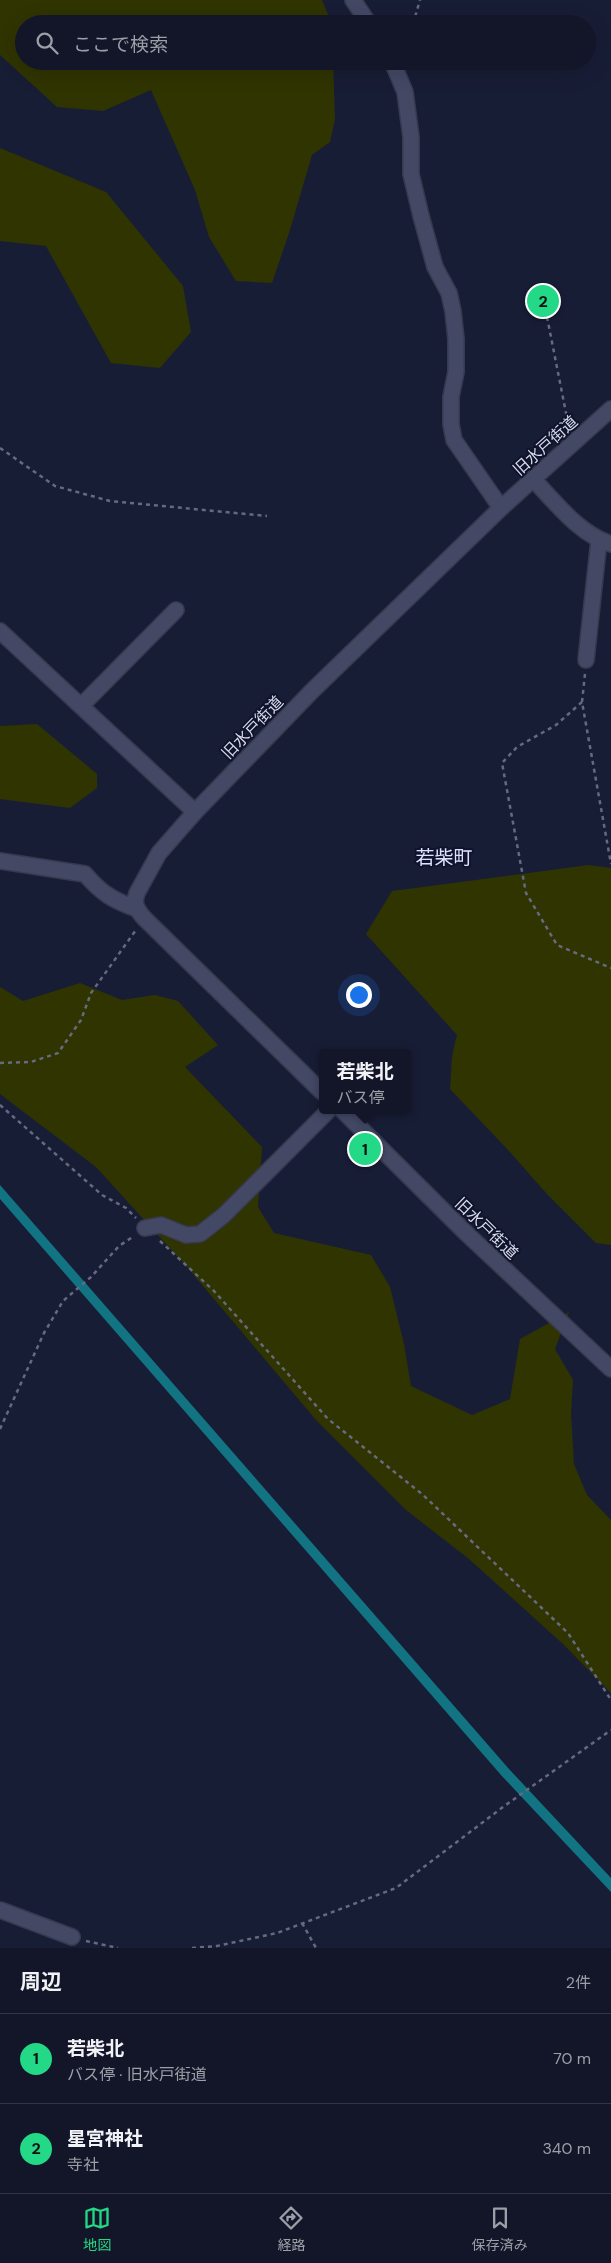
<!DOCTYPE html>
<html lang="ja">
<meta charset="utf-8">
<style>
body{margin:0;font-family:"DM Sans","Noto Sans JP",sans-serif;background:#1f2334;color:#f1f3f6}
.you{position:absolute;left:358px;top:994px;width:18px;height:18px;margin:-12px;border:4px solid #fff;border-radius:50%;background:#1a73e8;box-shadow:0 0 0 8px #1a73e833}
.badge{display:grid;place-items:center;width:32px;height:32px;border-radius:50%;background:#23d886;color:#111;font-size:16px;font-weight:700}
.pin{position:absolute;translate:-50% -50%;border:2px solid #fff;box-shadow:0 1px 5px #0006}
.popup{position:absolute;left:319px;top:1049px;width:92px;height:65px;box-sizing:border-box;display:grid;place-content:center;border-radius:5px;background:#121628;filter:drop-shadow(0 1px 4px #0005);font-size:16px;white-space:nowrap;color:#9c9fa8}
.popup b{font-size:19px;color:#f1f3f6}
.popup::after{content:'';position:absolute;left:50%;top:100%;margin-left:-10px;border:10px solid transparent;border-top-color:#121628}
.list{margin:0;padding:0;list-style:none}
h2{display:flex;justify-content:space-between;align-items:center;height:65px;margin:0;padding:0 20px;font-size:21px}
h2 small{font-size:16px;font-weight:400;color:#9c9fa8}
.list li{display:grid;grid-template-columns:32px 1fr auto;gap:15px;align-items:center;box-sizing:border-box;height:90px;padding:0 20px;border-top:1px solid #313545}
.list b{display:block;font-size:19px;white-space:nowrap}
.list p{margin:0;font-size:16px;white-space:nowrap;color:#9c9fa8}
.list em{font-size:16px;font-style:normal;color:#9c9fa8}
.icon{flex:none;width:28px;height:28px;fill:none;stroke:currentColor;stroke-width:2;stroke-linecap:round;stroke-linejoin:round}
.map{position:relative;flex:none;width:611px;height:1948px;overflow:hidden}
.search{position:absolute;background:#121628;box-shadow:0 5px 20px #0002;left:15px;right:15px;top:15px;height:55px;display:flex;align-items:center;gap:12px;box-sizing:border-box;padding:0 18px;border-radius:28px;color:#9c9fa8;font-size:19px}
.sheet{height:245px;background:#121628}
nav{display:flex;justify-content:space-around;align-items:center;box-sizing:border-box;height:70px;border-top:1px solid #313545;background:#121628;font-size:14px;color:#9c9fa8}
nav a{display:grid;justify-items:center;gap:2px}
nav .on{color:#23d886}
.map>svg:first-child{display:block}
.green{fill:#303400}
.water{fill:#127482}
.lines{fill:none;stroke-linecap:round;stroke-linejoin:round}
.minor-casing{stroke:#37394e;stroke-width:18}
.path{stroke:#656a80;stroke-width:2.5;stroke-dasharray:4 4;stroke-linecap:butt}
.minor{stroke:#434965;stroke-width:15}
.labels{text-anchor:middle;stroke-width:4;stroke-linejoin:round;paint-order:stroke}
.street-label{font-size:16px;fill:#d7dced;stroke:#10132b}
.quarter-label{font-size:19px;fill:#dce3fe;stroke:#10132b}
</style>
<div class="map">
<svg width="611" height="1948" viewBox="0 0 611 1948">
<rect width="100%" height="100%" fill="#181d36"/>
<!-- green -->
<g class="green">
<path d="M0,0H322L332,24H24V61H333L335,119L330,142L312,155L289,233L272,283L236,281L209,237L195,190L151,90L103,111L57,107L0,55Z"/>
<path d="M0,148L106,192L183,286L191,332L160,368L111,363L46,246L0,241Z"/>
<path d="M37,724L97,774V788L70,808L0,799V726Z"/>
<path d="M589,865L611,868V1245L596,1243L546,1193L509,1151L450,1089L452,1056L457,1035L366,934L392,891Z"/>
<path d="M80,983L122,1000L155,995L178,1001L218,1045L185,1067L262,1147L258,1207L274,1233L371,1255L390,1287L404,1344L411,1386L472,1415L510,1399L520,1339L569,1312L555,1349L573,1380L571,1414L574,1464L587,1495L611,1520V1693L564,1645L469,1559L406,1510L316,1420L187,1267L96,1167L0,1094V987L23,1001Z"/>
</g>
<!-- water -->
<path class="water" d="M0,1185L509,1769L611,1878V1892L501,1775L0,1199Z"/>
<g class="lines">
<defs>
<g id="minor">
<path d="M353,0L369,24"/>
<path d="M392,61L405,92L411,137V174L421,216L435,267L449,293L453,311L456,339V372L451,397V424L454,440L501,508"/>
<path d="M533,479C556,503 579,534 611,544"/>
<path d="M0,631L195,812"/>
<path d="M586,660L599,540"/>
<path d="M81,706L176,610"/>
<path d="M0,861L85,874C102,894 113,900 137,909"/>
<path d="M322,1092L144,918C137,910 133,904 137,893L159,853L195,812L312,691L501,508L611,409"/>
<path d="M342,1110L466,1233L611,1369"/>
<path d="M145,1228L161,1225L186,1235L200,1234L224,1215L329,1110"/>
<path d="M0,1910L72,1937"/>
</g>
</defs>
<!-- minor casing -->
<use href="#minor" class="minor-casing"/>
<!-- path -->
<g class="path">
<path d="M413,24L420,0"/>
<path d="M547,317L569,428"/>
<path d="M0,448L55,486L110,501L267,516"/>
<path d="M585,674L582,702L611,864"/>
<path d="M582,702L556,725L517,747L502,763L526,893L557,945L611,968"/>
<path d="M0,1063L31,1062L58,1053L81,1020L91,993L136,930"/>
<path d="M0,1105L102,1195L126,1208L136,1218"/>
<path d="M160,1241L214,1291L328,1419L422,1494L568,1633L611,1700"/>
<path d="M0,1429L44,1333L63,1301L91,1277L119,1246L134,1236"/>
<path d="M302,1923L316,1948"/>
<path d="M86,1941L118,1948"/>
<path d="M192,1948L217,1946L277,1933L396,1888L503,1807L611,1730"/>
</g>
<!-- minor -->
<use href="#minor" class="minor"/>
</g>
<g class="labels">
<!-- street labels -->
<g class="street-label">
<text transform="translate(545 445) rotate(-42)" y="6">旧水戸街道</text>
<text transform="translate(252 727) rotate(-46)" y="6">旧水戸街道</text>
<text transform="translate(487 1228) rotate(44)" y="6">旧水戸街道</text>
</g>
<!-- quarter labels -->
<g class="quarter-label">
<text x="444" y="864">若柴町</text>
</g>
</g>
</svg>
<div class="you"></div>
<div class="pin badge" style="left:365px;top:1149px">1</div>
<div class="popup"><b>若柴北</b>バス停</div>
<div class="pin badge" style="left:543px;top:301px">2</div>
<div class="search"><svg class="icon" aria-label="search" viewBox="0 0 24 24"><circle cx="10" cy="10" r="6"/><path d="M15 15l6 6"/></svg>ここで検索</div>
</div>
<section class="sheet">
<h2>周辺<small>2件</small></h2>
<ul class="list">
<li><span class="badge">1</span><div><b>若柴北</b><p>バス停 · 旧水戸街道</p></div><em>70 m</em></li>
<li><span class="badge">2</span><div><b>星宮神社</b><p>寺社</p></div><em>340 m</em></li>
</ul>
</section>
<nav>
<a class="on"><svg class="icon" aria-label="map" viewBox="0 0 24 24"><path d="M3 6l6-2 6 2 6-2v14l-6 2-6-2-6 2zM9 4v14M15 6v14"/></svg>地図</a>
<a><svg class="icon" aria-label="directions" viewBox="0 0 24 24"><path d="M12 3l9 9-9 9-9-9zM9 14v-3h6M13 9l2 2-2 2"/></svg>経路</a>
<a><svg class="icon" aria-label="saved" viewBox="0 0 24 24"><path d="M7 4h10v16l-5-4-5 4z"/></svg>保存済み</a>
</nav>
